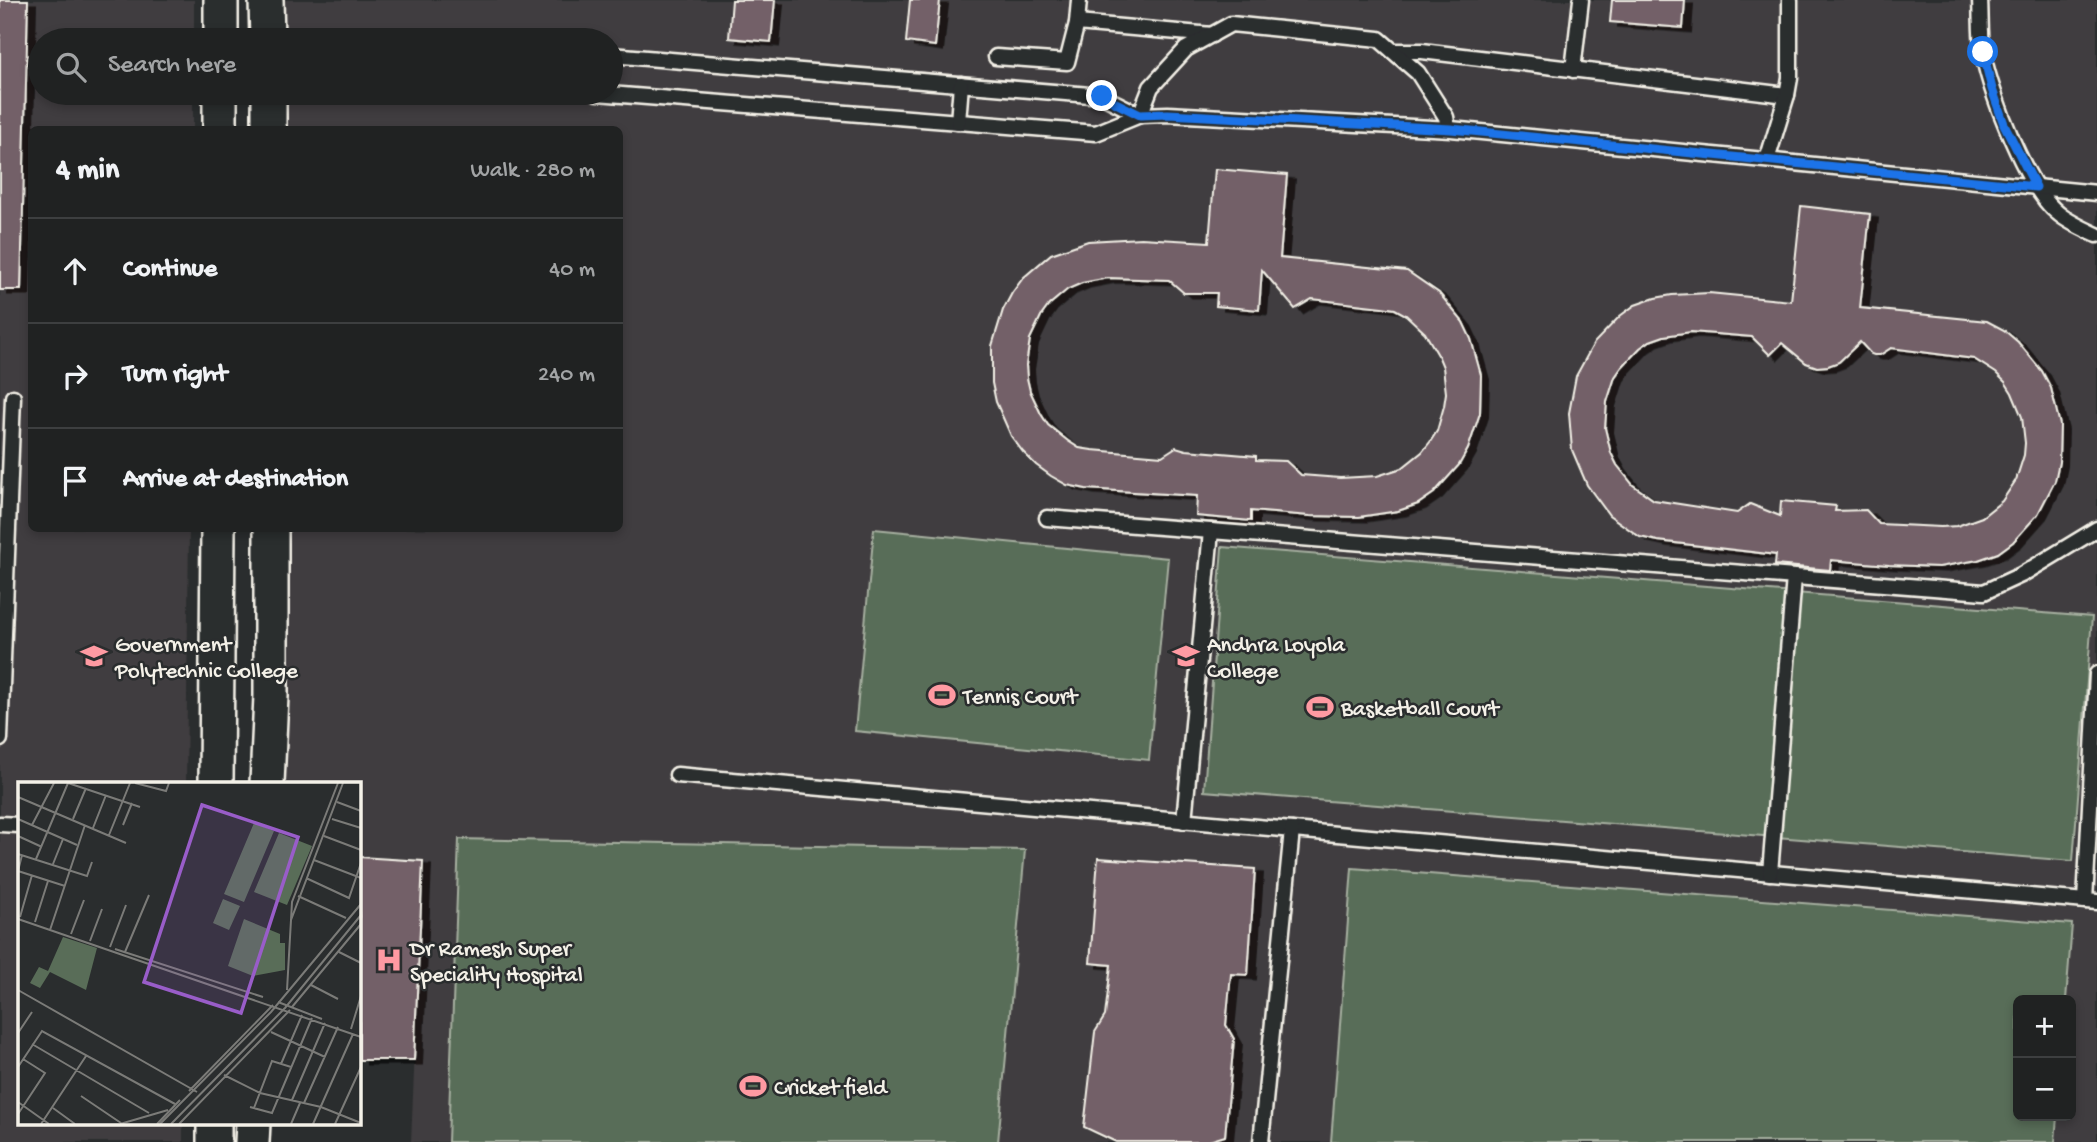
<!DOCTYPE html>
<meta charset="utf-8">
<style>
body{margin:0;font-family:"Gochi Hand",sans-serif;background:#282a2a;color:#f1f3f6}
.controls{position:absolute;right:21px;bottom:21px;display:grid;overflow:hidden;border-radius:10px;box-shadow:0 4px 10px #0003}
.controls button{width:63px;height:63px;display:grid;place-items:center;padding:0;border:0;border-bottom:2px solid #3d3f40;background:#202222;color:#f1f3f6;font:35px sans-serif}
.stop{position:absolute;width:21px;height:21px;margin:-16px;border:5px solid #1a73e8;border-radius:50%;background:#fff}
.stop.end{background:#1a73e8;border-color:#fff;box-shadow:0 2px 7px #0008}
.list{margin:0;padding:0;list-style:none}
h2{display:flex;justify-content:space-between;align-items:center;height:91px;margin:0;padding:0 28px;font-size:30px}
h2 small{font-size:23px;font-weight:400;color:#a2a4a5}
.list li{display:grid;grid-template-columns:46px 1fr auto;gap:21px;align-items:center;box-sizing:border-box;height:105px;padding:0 28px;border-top:2px solid #3d3f40}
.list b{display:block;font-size:26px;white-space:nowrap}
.list em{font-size:23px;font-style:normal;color:#a2a4a5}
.icon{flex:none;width:38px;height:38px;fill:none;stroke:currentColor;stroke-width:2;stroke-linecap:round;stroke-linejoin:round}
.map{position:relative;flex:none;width:2097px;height:1142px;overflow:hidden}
.search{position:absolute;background:#202222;box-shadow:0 4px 10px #0003;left:28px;top:28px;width:595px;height:77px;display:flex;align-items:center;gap:18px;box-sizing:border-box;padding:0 24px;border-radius:38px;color:#a2a4a5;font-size:26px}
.panel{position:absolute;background:#202222;box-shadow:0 4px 10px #0003;left:28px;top:126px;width:595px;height:406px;border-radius:10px}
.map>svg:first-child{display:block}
.built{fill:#403d3f;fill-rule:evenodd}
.green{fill:#596d58;stroke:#a6afa0;stroke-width:2}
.building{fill:#736168;stroke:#f4f1e8;stroke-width:2;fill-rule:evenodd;filter:url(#shadow)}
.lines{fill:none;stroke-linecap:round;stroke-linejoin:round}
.service-casing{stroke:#f4f1e8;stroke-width:19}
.tertiary-casing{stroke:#f4f1e8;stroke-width:38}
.service{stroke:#2a2d2e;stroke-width:14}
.tertiary{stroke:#2a2d2e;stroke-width:33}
.route{stroke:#1a73e8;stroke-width:9}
.labels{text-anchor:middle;stroke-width:5;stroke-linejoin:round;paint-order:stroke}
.poi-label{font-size:23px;fill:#f4f1e8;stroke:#2a2d2e;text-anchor:start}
.inset-road{fill:none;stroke:#7b7b78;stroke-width:2}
.view{fill:#995dc9;fill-opacity:0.15;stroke:#995dc9;stroke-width:3.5}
.inset-edge{fill:none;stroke:#f4f1e8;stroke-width:3.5}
</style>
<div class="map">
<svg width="2097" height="1142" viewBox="0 0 2097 1142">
<defs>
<filter id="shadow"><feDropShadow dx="8" dy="4.5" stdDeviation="0" flood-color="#0009"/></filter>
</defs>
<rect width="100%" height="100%" fill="#2a2d2e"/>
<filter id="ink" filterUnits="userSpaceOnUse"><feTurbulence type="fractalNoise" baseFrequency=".0143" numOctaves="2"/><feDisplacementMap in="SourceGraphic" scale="14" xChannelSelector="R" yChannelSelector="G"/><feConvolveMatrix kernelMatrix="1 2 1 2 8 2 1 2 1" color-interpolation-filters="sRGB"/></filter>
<g filter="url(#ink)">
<!-- built -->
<g class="built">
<path d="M0,0H194V40H40V93H193V129L32,130V528L189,529L186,783H19V1123H183V1142H0Z"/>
<path d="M280,0H2097V1142H411L423,861L359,857V783H275L276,529L620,528V130L279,129V93H611V40H280ZM2018,1000H2071V1116H2018Z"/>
</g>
<!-- green -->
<g class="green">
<path d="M874,529L1168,558L1149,760L855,731Z"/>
<path d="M1222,547L2092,617L2073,861L1204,791Z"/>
<path d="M459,839L1025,850L998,1142H448Z"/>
<path d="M1352,868L2072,924L2066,1000H2018V1116H2057L2055,1142H1331Z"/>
</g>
<!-- building -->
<g class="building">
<path d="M0,0H28L21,290H0Z"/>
<path d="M732,0H775L771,42L729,38Z"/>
<path d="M910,0H940L935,46L906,42Z"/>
<path d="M1612,0H1685L1683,28L1610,22Z"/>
<path d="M1215,169L1287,175L1280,258L1407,271L1439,293L1463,322L1471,339L1481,375L1480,413L1468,449L1459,465L1434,493L1418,504L1398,511L1359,517L1310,516L1251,511V521L1196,516L1197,496L1086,489L1067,485L1051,476L1036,465L1023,452L1011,436L996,402L992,383V346L1003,310L1012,293L1023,278L1051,254L1088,241L1141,238L1209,242ZM1262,270L1295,309L1312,299L1382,307L1395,309L1406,315L1425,333L1438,355L1443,367L1446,393L1444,406L1437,431L1430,442L1422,452L1402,468L1377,476L1340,478L1301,475L1286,461L1256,460V456L1186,450L1176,447L1162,456L1092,450L1079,448L1068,441L1048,425L1041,414L1030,391L1027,378L1026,365L1030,339L1041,316L1049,305L1068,289L1082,283L1108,278L1169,280L1184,293H1217L1216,306L1259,310Z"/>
<path d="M1801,206L1870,214L1860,308L1987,321L2004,330L2018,342L2042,371L2051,388L2060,425L2059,462L2055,481L2038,514L2013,542L1998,553L1978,560L1939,567L1889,565L1831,560L1830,570L1775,565L1776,555L1658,541L1640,537L1609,515L1587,485L1572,450L1569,413L1576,376L1594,343L1620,316L1635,305L1655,298L1672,295L1709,293L1791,301ZM1691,332L1752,337L1770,355L1782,343L1806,363L1817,367L1828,366L1839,362L1860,342L1871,354L1874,355H1880L1891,348L1974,359L1996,373L2005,382L2012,393L2022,417L2025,443L2024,455L2016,480L2002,501L1982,517L1957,526L1941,527L1879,524L1866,510L1835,511L1836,506L1781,501L1780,516L1750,504L1737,513L1654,500L1633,485L1617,465L1611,453L1605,428L1607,402L1615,377L1622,367L1640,348L1650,341L1664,336Z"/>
<path d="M359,857L423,861L414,1060H359Z"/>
<path d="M1098,858L1255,869L1248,975L1231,974L1226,1025L1234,1039L1225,1136L1206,1142H1116L1084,1127L1095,1032L1105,1016L1111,965L1090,963Z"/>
</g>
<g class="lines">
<defs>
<g id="service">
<path d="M1980,0C1981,18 1980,37 1983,54C1991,94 2027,190 2059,214C2070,223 2084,229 2097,235"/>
<path d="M1077,23L1212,35"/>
<path d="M418,40H437"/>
<path d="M1393,51H1422L1787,95"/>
<path d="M611,55L1102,96L1140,115"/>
<path d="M996,57L1067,62L1077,23L1079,0"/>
<path d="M1573,70L1581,0"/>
<path d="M597,93L1096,133L1140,115L1168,114L1451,129L2097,193"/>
<path d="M1140,115L1151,87L1186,49L1231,24L1379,39L1418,73L1446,117L1448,128"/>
<path d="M958,122L961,84"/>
<path d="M1767,160L1787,95L1790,78V0"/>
<path d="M1047,518L1984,592L2021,575L2097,529"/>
<path d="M0,739L13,397"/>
<path d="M677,775L2097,902"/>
<path d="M1184,821L1211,531"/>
<path d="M0,824L19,825"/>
<path d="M1770,873L1794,577"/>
<path d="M2085,901L2097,674"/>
<path d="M1261,1142L1292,830"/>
</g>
<g id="tertiary">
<path d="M266,0L267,40"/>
<path d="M221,40V0"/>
<path d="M269,93V130"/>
<path d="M220,130V93"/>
<path d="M216,783L218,528"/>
<path d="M267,783L271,696V528"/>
<path d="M214,1142V1123"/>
<path d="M252,1142L253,1123"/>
</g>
</defs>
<!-- service casing -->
<use href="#service" class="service-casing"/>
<!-- tertiary casing -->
<use href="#tertiary" class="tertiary-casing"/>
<!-- service -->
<use href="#service" class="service"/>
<!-- tertiary -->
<use href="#tertiary" class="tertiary"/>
</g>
</g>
<g class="lines" filter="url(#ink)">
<!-- route -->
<path class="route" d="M1102,96L1140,115L1168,114L1451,129L2036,187L2004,124L1992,89L1983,52"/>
</g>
<!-- icons -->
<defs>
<symbol id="university-bare" viewBox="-9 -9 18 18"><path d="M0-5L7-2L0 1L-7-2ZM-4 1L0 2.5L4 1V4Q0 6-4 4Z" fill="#ff9aa2" stroke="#2a2d2e" stroke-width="2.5" paint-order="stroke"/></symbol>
<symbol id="stadium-bare" viewBox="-9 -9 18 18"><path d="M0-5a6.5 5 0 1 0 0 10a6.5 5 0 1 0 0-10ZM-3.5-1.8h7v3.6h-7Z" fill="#ff9aa2" stroke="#2a2d2e" stroke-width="2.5" paint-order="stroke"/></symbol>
<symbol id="hospital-bare" viewBox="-9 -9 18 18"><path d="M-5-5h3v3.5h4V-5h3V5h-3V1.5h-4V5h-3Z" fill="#ff9aa2" stroke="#2a2d2e" stroke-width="2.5" paint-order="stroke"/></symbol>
</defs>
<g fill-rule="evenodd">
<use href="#university-bare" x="75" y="637" width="38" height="38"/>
<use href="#university-bare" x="1167" y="637" width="38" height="38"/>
<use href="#stadium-bare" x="923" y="676" width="38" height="38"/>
<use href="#stadium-bare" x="1301" y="688" width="38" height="38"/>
<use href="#hospital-bare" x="370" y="941" width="38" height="38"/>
<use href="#stadium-bare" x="734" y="1067" width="38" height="38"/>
</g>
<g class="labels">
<!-- poi labels -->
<g class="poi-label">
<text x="115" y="651">Government<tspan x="115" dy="26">Polytechnic College</tspan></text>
<text x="1207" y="651">Andhra Loyola<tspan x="1207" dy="26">College</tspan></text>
<text x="963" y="703">Tennis Court</text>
<text x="1341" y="715">Basketball Court</text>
<text x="410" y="955">Dr Ramesh Super<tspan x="410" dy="26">Speciality Hospital</tspan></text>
<text x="774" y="1094">Cricket field</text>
</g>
</g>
<!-- overview -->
<g transform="translate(18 782)">
<rect width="343" height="343" fill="#2a2d2e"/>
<path d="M236,41L256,49L226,120L206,112ZM261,51L294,64L269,123L236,110ZM205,117L222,124L211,148L195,141ZM226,137L262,152V161H267V188L235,194L210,184ZM45,155L79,166L68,208L32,190L22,206L12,201L21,185L30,189Z" fill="#596d58"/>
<path class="inset-road" d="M50,1L122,25M117,1L148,9L151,1M0,15L108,61M319,20L343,29M0,37L59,63M55,37L68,6M314,37L343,46M14,43L36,1M105,43L114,21M75,46L88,13M91,53L112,1M0,54L24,65M306,54L343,68M0,72L69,94L74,80M4,73L0,89L47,104M18,77L50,1M296,78L343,96M35,82L45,57M288,96L331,116L343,81M280,114L328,136M2,135L14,93M0,137L343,255M273,138L274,120L320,1M17,140L30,99M32,148L67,43M53,152L66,118M72,159L84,127M92,165L108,123M97,167L245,215M107,170L131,113M321,170L343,181M293,203L320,217M0,208L179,310M269,208L273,138L325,1M260,220L304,237M274,225L343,142M333,247L343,214M253,250L307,275M0,251L14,230M14,262L131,331M263,282L284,233M0,285L24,249L157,322M206,293L242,311L303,325L343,341M171,309L255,223M63,314L103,341M274,318L307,241M0,320L31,342M286,321L320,245M232,325L254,331L294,236M35,326L57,342M236,326L254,279L273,285M0,332L27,291L5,277M23,342L68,274M102,342L150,328M139,342L162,318M142,342L253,230L343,122M153,342L267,226L343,133M161,342L272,228M273,342L282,321M295,342L335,252M317,342L343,285"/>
<path class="view" d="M184,23L280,55L223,231L126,200Z"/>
<rect width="343" height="343" class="inset-edge"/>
</g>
</svg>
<div class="controls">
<button>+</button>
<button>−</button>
</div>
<div class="stop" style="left:1983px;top:52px"></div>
<div class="stop end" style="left:1102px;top:96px"></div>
<div class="search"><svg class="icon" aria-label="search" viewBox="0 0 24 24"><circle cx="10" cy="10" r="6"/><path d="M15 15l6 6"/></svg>Search here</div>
<section class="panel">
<h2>4 min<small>Walk · 280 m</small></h2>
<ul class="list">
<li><svg class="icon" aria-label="ahead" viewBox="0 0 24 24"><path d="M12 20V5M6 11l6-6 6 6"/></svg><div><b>Continue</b></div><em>40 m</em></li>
<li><svg class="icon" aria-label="right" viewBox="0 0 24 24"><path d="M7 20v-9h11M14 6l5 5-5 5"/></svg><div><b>Turn right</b></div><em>240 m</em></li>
<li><svg class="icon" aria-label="arrive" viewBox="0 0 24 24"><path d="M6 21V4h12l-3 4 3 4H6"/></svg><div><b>Arrive at destination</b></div></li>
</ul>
</section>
</div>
